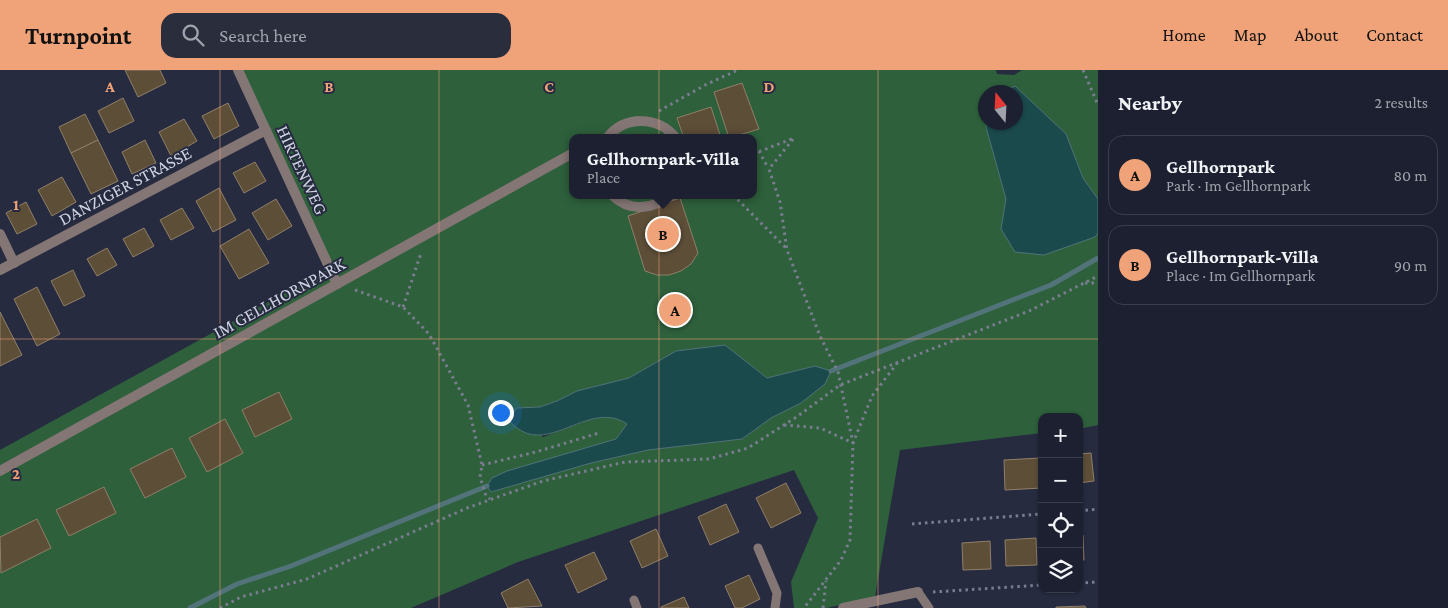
<!DOCTYPE html>
<meta charset="utf-8">
<style>
body{margin:0;font-family:"Crimson Pro",serif;background:#292d3c;color:#f1f3f6}
.controls{position:absolute;right:15px;bottom:15px;display:grid;overflow:hidden;border-radius:10px;box-shadow:0 1px 4px #0004}
.controls button{width:45px;height:45px;display:grid;place-items:center;padding:0;border:0;border-bottom:1px solid #3a3e4c;background:#1c2030;color:#f1f3f6;font:25px sans-serif}
.compass{position:absolute;left:978px;top:15px;width:45px;height:45px;border-radius:50%;background:#1c2030;box-shadow:0 1px 4px #0004;rotate:342deg}
.you{position:absolute;left:500px;top:342px;width:18px;height:18px;margin:-12px;border:4px solid #fff;border-radius:50%;background:#1a73e8;box-shadow:0 0 0 8px #1a73e833}
.badge{display:grid;place-items:center;width:32px;height:32px;border-radius:50%;background:#f0a378;color:#111;font-size:16px;font-weight:700}
.pin{position:absolute;translate:-50% -50%;border:2px solid #fff;box-shadow:0 1px 5px #0006}
.popup{position:absolute;left:569px;top:64px;width:188px;height:65px;box-sizing:border-box;display:grid;place-content:center;border-radius:10px;background:#1c2030;filter:drop-shadow(0 1px 4px #0005);font-size:16px;white-space:nowrap;color:#a0a3ab}
.popup b{font-size:19px;color:#f1f3f6}
.popup::after{content:'';position:absolute;left:50%;top:100%;margin-left:-10px;border:10px solid transparent;border-top-color:#1c2030}
.list{margin:0;padding:0;list-style:none}
h2{display:flex;justify-content:space-between;align-items:center;height:65px;margin:0;padding:0 20px;font-size:21px}
h2 small{font-size:16px;font-weight:400;color:#a0a3ab}
.list li{display:grid;grid-template-columns:32px 1fr auto;gap:15px;align-items:center;box-sizing:border-box;height:80px;margin:0 10px 10px;padding:0 10px;border:1px solid #3a3e4c;border-radius:15px}
.list b{display:block;font-size:19px;white-space:nowrap}
.list p{margin:0;font-size:16px;white-space:nowrap;color:#a0a3ab}
.list em{font-size:16px;font-style:normal;color:#a0a3ab}
.icon{flex:none;width:28px;height:28px;fill:none;stroke:currentColor;stroke-width:2;stroke-linecap:round;stroke-linejoin:round}
.map{position:relative;flex:none;width:1098px;height:538px;overflow:hidden}
header{display:flex;align-items:center;gap:30px;box-sizing:border-box;height:70px;padding:0 25px;background:#f0a378;color:#111}
header strong{font-size:24px}
nav{display:flex;gap:28px;margin-inline-start:auto;font-size:18px}
.search{width:350px;height:45px;background:#292d3c;display:flex;align-items:center;gap:12px;box-sizing:border-box;padding:0 18px;border-radius:15px;color:#a0a3ab;font-size:19px}
main{display:flex}
aside{flex:1;background:#1c2030}
.map>svg:first-child{display:block}
.green{fill:#2e603c;fill-rule:evenodd}
.water{fill:#1b4a4c;stroke:#517379}
.lines{fill:none;stroke-linecap:round;stroke-linejoin:round}
.stream{stroke:#517379;stroke-width:5}
.building{fill:#5d4e38;stroke:#907f68}
.path{stroke:#797d8f;stroke-width:3;stroke-dasharray:2.5 4;stroke-linecap:butt}
.lane{stroke:#847674;stroke-width:9}
.street{stroke:#847674;stroke-width:10}
.grid{fill:none;stroke:#f0a378;stroke-width:1;stroke-opacity:0.55}
.labels{text-anchor:middle;stroke-width:4;stroke-linejoin:round;paint-order:stroke}
.street-label{font-size:18px;fill:#cfd3e1;stroke:#262b40}
.grid-label{font-size:16px;text-anchor:middle;font-weight:bold;fill:#f0a378;stroke:#262b40;stroke-width:4;stroke-linejoin:round;paint-order:stroke}
</style>
<header>
<strong>Turnpoint</strong>
<div class="search"><svg class="icon" aria-label="search" viewBox="0 0 24 24"><circle cx="10" cy="10" r="6"/><path d="M15 15l6 6"/></svg>Search here</div>
<nav><a>Home</a><a>Map</a><a>About</a><a>Contact</a></nav>
</header>
<main>
<div class="map">
<svg width="1098" height="538" viewBox="0 0 1098 538">
<rect width="100%" height="100%" fill="#262b40"/>
<!-- green -->
<path class="green" d="M239,0H996L997,4L1014,5L1022,0H1098V129L1083,108L1066,64L1015,16L1003,22H986V57L1006,129L1001,159L1095,167L1098,163V355L1079,359V347H1042V363L900,380L875,527L827,538H794L791,512L818,448L794,400L518,492L411,538H0V380L330,198ZM573,68H753V125H573ZM725,276L767,308L815,296L801,333L771,348L742,369L648,380L591,393L491,422L591,377L616,369L627,354L616,347L594,348L543,367L517,338L540,337L557,331L577,321L629,308L676,281Z"/>
<!-- water -->
<g class="water">
<path d="M1015,16L1066,64L1083,108L1098,129V163L1095,167L1044,185L1015,182L1001,159L1006,129L986,57L987,53L1016,52V22H1003Z"/>
<path d="M725,275L767,308L815,296L831,301L825,314L801,333L771,348L742,369L648,380L591,393L491,422L487,416L492,408L507,401L616,369L627,354C587,327 544,394 508,349L517,338L540,337L557,331L577,321L629,308L676,281Z"/>
</g>
<g class="lines">
<!-- stream -->
<g class="stream">
<path d="M831,301L1051,215L1098,188"/>
<path d="M190,538L237,514L291,496L487,416"/>
</g>
</g>
<!-- building -->
<g class="building">
<path d="M125,0H160L166,13L138,27Z"/>
<path d="M742,13L759,59L729,68L714,22Z"/>
<path d="M123,28L134,51L109,63L98,41Z"/>
<path d="M228,33L239,56L214,69L202,46Z"/>
<path d="M711,37L721,68H684L677,48Z"/>
<path d="M85,44L98,70L71,83L59,57Z"/>
<path d="M184,49L197,71L171,86L159,62Z"/>
<path d="M98,70L118,111L91,124L71,83Z"/>
<path d="M145,70L156,93L132,104L122,82Z"/>
<path d="M255,92L266,111L244,123L233,103Z"/>
<path d="M62,107L76,132L52,146L38,120Z"/>
<path d="M219,118L236,150L213,162L196,131Z"/>
<path d="M680,128L698,183L691,194L681,201L669,205H657L645,201L628,146Z"/>
<path d="M276,129L292,156L268,170L252,143Z"/>
<path d="M26,132L37,154L17,164L6,143Z"/>
<path d="M182,138L194,158L171,170L160,150Z"/>
<path d="M144,158L154,176L133,187L123,169Z"/>
<path d="M249,159L269,193L239,209L220,176Z"/>
<path d="M107,178L117,195L97,206L87,189Z"/>
<path d="M73,200L85,226L64,236L51,211Z"/>
<path d="M37,217L60,264L37,276L14,229Z"/>
<path d="M0,242L22,285L0,296Z"/>
<path d="M279,322L292,349L255,367L242,340Z"/>
<path d="M225,349L243,383L207,402L189,368Z"/>
<path d="M172,378L186,407L145,428L130,399Z"/>
<path d="M1091,383L1094,411L1079,413V384Z"/>
<path d="M1040,388L1042,418L1005,420L1004,390Z"/>
<path d="M786,413L801,443L771,458L756,428Z"/>
<path d="M104,417L116,443L69,466L56,440Z"/>
<path d="M726,434L739,462L710,475L698,447Z"/>
<path d="M37,449L51,478L1,503L0,467Z"/>
<path d="M656,459L668,486L642,498L630,471Z"/>
<path d="M1079,465H1083L1084,490H1079Z"/>
<path d="M1036,468L1037,495L1006,496L1005,470Z"/>
<path d="M990,471L991,499L963,500L962,473Z"/>
<path d="M594,482L607,509L578,523L565,495Z"/>
<path d="M749,505L760,529L742,538H735L725,516Z"/>
<path d="M528,509L542,536L508,538L501,523Z"/>
<path d="M684,527L689,538H661V537Z"/>
<path d="M1085,536L1086,538H1056V537Z"/>
</g>
<g class="lines">
<!-- path -->
<g class="path">
<path d="M1083,0L1098,35"/>
<path d="M659,41L707,14L738,0"/>
<path d="M759,81L768,98"/>
<path d="M753,84L794,68L769,99L780,132L787,180L820,266L838,302L853,373L850,470L841,490L804,538"/>
<path d="M733,125L787,179"/>
<path d="M1085,213H1098"/>
<path d="M355,220L403,237L429,264L468,335L482,395L480,407L486,426L490,429"/>
<path d="M403,237L421,183"/>
<path d="M784,355L820,358L853,373L872,326L898,292"/>
<path d="M482,395L536,382L599,363"/>
<path d="M1079,441L1098,439"/>
<path d="M912,454L1042,444"/>
<path d="M1079,513L1098,512"/>
<path d="M933,522L1042,515"/>
<path d="M220,538L241,527L307,509L467,438L543,411L625,392L709,389L748,378L798,346L840,315L1029,241L1098,206"/>
<path d="M823,538L826,511"/>
</g>
<!-- lane -->
<g class="lane">
<path d="M758,478L777,523L775,538"/>
<path d="M918,522L929,538"/>
<path d="M634,530L637,538"/>
</g>
<!-- street -->
<g class="street">
<path d="M238,0L337,214"/>
<path d="M607,68C625,45 658,46 676,68"/>
<path d="M612,125C630,143 653,139 672,125"/>
<path d="M0,164L14,193"/>
<path d="M0,200L266,60"/>
<path d="M0,401L573,83"/>
<path d="M843,538L918,522"/>
</g>
</g>
<!-- grid -->
<path class="grid" d="M220,0V538M439,0V538M659,0V538M878,0V538M0,269H1098"/>
<g class="labels">
<!-- street labels -->
<g class="street-label">
<text transform="translate(302 100) rotate(65)" y="6">HIRTENWEG</text>
<text transform="translate(125 116) rotate(-28)" y="6">DANZIGER STRASSE</text>
<text transform="translate(279 228) rotate(-29)" y="6">IM GELLHORNPARK</text>
</g>
</g>
<g class="grid-label">
<text x="110" y="22">A</text>
<text x="329" y="22">B</text>
<text x="549" y="22">C</text>
<text x="769" y="22">D</text>
<text x="16" y="140">1</text>
<text x="16" y="409">2</text>
</g>
</svg>
<div class="controls">
<button>+</button>
<button>−</button>
<button><svg class="icon" aria-label="locate" viewBox="0 0 24 24"><circle cx="12" cy="12" r="6"/><path d="M12 2v4M12 18v4M2 12h4M18 12h4"/></svg></button>
<button><svg class="icon" aria-label="layers" viewBox="0 0 24 24"><path d="M12 4l9 5-9 5-9-5zM3 14l9 5 9-5"/></svg></button>
</div>
<svg class="compass" viewBox="-18 -18 36 36"><path d="M0-13l5 13h-10z" fill="#e53935"/><path d="M0 13l5-13h-10z" fill="#a0a3ab"/></svg>
<div class="you"></div>
<div class="pin badge" style="left:675px;top:240px">A</div>
<div class="pin badge" style="left:663px;top:164px">B</div>
<div class="popup"><b>Gellhornpark-Villa</b>Place</div>
</div>
<aside>
<h2>Nearby<small>2 results</small></h2>
<ul class="list">
<li><span class="badge">A</span><div><b>Gellhornpark</b><p>Park · Im Gellhornpark</p></div><em>80 m</em></li>
<li><span class="badge">B</span><div><b>Gellhornpark-Villa</b><p>Place · Im Gellhornpark</p></div><em>90 m</em></li>
</ul>
</aside>
</main>
